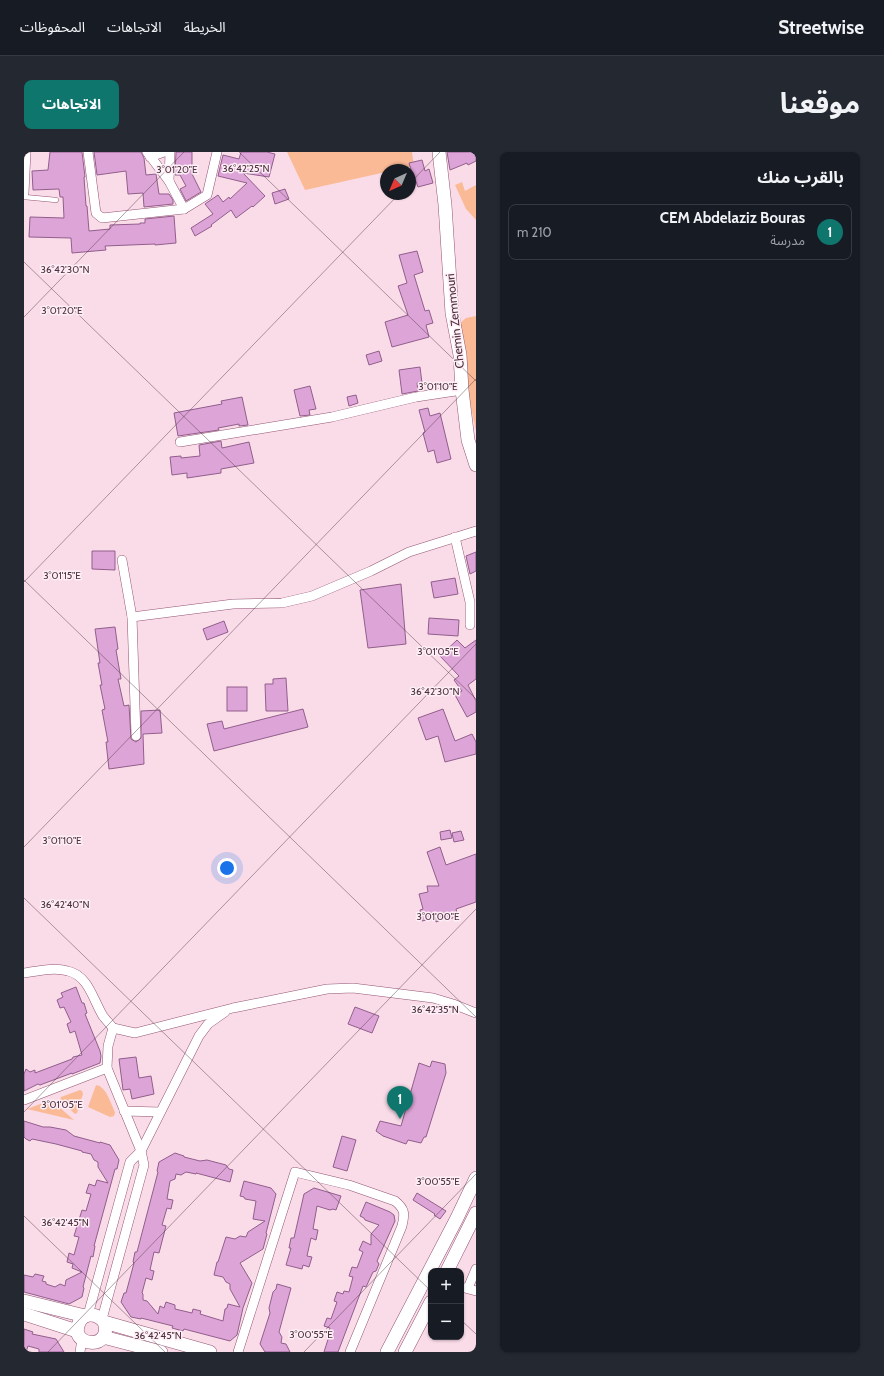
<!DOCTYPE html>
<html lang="ar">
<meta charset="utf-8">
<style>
body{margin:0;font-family:Cabin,"Noto Sans Arabic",sans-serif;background:#242831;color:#f1f3f6;direction:rtl}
.controls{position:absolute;right:12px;bottom:12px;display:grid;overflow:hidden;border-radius:8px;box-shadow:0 1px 3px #0004}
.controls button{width:36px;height:36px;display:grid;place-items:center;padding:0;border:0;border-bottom:1px solid #363941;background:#171b24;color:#f1f3f6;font:20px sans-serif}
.compass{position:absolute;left:356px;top:12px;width:36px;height:36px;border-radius:50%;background:#171b24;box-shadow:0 1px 3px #0004;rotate:224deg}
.you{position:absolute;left:203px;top:716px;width:14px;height:14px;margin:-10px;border:3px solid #fff;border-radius:50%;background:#1a73e8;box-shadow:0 0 0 6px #1a73e833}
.badge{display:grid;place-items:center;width:26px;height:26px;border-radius:50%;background:#0f766e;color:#fff;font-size:13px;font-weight:700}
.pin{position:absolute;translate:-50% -33px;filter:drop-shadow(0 1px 2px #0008)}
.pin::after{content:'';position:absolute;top:21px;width:14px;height:12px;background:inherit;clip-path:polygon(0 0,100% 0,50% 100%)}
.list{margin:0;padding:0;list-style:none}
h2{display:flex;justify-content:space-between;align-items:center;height:52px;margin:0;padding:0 16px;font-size:17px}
h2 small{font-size:13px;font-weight:400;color:#9ea1a6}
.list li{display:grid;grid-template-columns:26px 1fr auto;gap:12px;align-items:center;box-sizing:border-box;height:56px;margin:0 8px 8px;padding:0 8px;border:1px solid #363941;border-radius:8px}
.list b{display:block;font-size:15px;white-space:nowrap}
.list p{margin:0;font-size:13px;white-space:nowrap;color:#9ea1a6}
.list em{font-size:13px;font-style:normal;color:#9ea1a6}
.map{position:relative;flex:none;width:452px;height:1200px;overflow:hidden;direction:ltr;border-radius:8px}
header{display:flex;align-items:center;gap:24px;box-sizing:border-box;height:56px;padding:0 20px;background:#171b24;border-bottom:1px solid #363941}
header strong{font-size:19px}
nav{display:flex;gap:22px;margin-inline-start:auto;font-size:14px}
.intro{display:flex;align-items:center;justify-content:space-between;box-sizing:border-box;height:96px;padding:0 24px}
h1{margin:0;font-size:28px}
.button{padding:10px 18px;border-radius:8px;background:#0f766e;color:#fff;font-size:14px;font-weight:700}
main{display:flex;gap:24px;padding:0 24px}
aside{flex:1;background:#171b24;border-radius:8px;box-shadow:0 1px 3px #0004}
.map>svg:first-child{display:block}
.green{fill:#fbba96}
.building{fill:#dda5d7;stroke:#915e8c}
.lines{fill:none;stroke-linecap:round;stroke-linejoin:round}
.lane-casing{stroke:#935473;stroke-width:5.5}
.street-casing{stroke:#935473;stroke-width:10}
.secondary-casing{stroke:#935473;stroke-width:14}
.lane{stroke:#fff;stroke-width:4.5}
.street{stroke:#fff;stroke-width:9}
.secondary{stroke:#fff;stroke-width:13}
.ticks{fill:none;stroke:#4d303e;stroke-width:1;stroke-opacity:0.45}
.labels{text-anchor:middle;stroke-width:3;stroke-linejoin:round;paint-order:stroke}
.street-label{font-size:12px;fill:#4d303e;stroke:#feeef5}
.ticks-label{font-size:10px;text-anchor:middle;fill:#4d303e;stroke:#feeef5;stroke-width:3;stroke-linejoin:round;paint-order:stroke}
</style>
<header>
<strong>Streetwise</strong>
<nav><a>الخريطة</a><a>الاتجاهات</a><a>المحفوظات</a></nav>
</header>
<div class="intro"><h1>موقعنا</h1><a class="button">الاتجاهات</a></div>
<main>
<aside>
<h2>بالقرب منك<small></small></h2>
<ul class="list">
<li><span class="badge">1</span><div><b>CEM Abdelaziz Bouras</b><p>مدرسة</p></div><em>210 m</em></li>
</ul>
</aside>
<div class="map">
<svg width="452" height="1200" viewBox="0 0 452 1200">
<rect width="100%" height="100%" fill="#fadce9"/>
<!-- green -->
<g class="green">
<path d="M263,0H388L390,14L371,18H362V20L281,38Z"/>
<path d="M438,30L441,39L452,33V68L442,57L431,33Z"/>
<path d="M452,164V279L443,236L436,171L442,166Z"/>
<path d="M72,933C82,934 87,952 91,960L90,964L86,965L64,955Z"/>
<path d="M56,938L58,939L59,942L53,961L51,962L36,948L37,945Z"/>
<path d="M27,948L50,968L3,957Z"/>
</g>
<!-- building -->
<g class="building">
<path d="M26,0H58L61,25H60L62,54H63L65,79L86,77V73L116,72V71H121V67L150,64L152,91L131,93V92L81,94L82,98L48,101L47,86L5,85L6,65L40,66L39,45H36L35,37L9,38L8,19L24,18Z"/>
<path d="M70,0H117L120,6L122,23L132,22L135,42H145L149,48V52L120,55L119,41L104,42L102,19L73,23Z"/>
<path d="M152,0H168V22L177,40L162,49L156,37L162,34L156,23H151Z"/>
<path d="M217,0H243L251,2L245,25L219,21L241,44L229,55L228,54L212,66L207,58L187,73L188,74L171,84L167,76L189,62L181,52L194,43L199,50L205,45L206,47L223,31L194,24L199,3L215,7Z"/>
<path d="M423,0H452V9L444,13L443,11L426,18Z"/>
<path d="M398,8L401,19L405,17L409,31L394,35L391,27L390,28L385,11Z"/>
<path d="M261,37L265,47L251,52L248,41Z"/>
<path d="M393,99L399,120L390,123L401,159L405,158L409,171L402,173L405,185L368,195L361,170L384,163L374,134L383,131L375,103Z"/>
<path d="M355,199L358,209L345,213L342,203Z"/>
<path d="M396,215L398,231H393L394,239L378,242L375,218Z"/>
<path d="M286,234L292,257L285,258L286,263L276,264L270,238Z"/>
<path d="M332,243L334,251L325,254L323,245Z"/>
<path d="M218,245L224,273L215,274V272L194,276L195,278L154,284L150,261L198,252L197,249Z"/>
<path d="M404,256L406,264L416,261L427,307L413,311L410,298L404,300L399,281L401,280L395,258Z"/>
<path d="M197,289L198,296L225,290L230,311L197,317V321L163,326V321L148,323L146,305L157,304V306L176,304L175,293Z"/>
<path d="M68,399H91V418L68,417Z"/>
<path d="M452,400V419L446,422L442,404Z"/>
<path d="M431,426L434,442L410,446L407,430Z"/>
<path d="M377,432L382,492L344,496L336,438Z"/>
<path d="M405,466L435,468L434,484L404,482Z"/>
<path d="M200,469L204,480L183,488L179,477Z"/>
<path d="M91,475L94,497L92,498L97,527H94L100,554L105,553L107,587L112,590L117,586V559L136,558L138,581L119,582L120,612L85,617L82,590H84L78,558L81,557L76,533H78L74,511H76L71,477Z"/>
<path d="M433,488L441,496L452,488V527L444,533L452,549V560L443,565L431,543L438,539L430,528L435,524L416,504Z"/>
<path d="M262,526L264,559H242L241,532H249V527Z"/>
<rect x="203" y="535" width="20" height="24"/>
<path d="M279,557L284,575L190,599L183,572L198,569L200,577Z"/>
<path d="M419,557L431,589L448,582L452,590V602L421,610L414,584L402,588L394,566Z"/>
<path d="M426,678L428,686L417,688L416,680Z"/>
<path d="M437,679L440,688L430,690L428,681Z"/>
<path d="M416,695L422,713L452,702V750L432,757L434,764L423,768L422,766L412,770L411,766L398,769L396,758L399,757L395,742L404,740L403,734H415L403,700Z"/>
<path d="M52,835L58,851H60L63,861L61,862L76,899L77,904L76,911L48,922V921L16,933L14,932L0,939V922L2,917L6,920L11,918V921L48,907L49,905L58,903L51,879L46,881L43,872L47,870L40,855L36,856L33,848L39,845L37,841Z"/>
<path d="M331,855L355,864L348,881L324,872Z"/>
<path d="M112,905L115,926L127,924L130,942L108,947L106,937L99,938L95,907Z"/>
<path d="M408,909L421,912L422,921L402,985H400L397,991L384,988L382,992L359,984L352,979L356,969L377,974L395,911L406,915Z"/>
<path d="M0,969L19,975H26L42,978L50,984L76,991V990L86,993L95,1008L93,1017H91L70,1094H71L69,1105L67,1104L59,1135L60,1136L58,1145L45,1152L0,1140V1123L9,1125L11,1122L20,1124L18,1129L22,1130V1132L31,1135L36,1132L41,1134L42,1128L58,1120L48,1116L49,1112L43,1110L45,1101L50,1103L55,1085L50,1084L58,1058L62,1059L67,1042L62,1041L65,1032L71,1034L73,1028L84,1031L74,1015V1010L70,1008L67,1002L58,1000V999L32,992L8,987L6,989L2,987L0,985Z"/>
<path d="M318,984L332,988L323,1019L309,1015Z"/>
<path d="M151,1001L160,1004V1005L176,1009L183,1008L202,1013L205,1017L209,1018L206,1030L172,1021V1022L162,1020L157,1023L152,1022L151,1027L146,1029L143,1047L149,1048L147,1057L143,1056L138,1073L142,1074L135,1101L130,1100L126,1118L130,1119L128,1128L122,1126L118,1141L119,1142V1148L123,1149L134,1162L136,1154L140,1156L142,1150L151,1153V1157L168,1161L169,1157L177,1159L176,1162L199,1169L201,1157L203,1156L204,1152L216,1155L206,1137V1132L202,1130L199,1125L190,1123L193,1110H194L202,1085L211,1087L216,1084L222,1085L224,1080L241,1069L229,1067L232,1049L221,1047L220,1045L216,1044L220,1029L247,1036L252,1042L242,1081L243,1082L239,1097L216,1111L228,1131L219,1156L213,1183L206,1189L160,1177L159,1179L148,1176L149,1174L117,1166V1167L107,1165L97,1150L100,1141H102L110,1111L109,1110L111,1100H113L134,1020L133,1019L135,1010Z"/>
<path d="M290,1036L317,1044L312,1058L309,1057L306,1058L293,1054L289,1077L294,1078L292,1088L287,1086L283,1104L288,1105L285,1115L279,1113L278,1117L262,1113L267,1096H265L267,1086H270L280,1042Z"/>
<path d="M393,1041L422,1059L416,1067L410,1063L411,1062L389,1048Z"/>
<path d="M342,1050L366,1060L370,1063L371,1069L353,1109L355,1112L352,1119L349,1120L342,1135L339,1134L314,1200H300L306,1181H304L306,1176L300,1174L303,1166L307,1167L313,1150L310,1149L313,1140L319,1142L320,1139L325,1140L329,1125L325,1124L328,1115L333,1116L339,1100L335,1098L339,1089L347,1093V1082L355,1073L341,1068L340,1066L336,1064Z"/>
<path d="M253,1132L267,1136L255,1180L258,1185L257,1191L262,1192L266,1200H241L236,1192L246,1161L245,1156L249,1140L252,1137Z"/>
<path d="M0,1177L9,1180L8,1182L32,1187L40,1200H15V1197L4,1194L2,1200H0Z"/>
</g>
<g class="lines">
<defs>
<path id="lane" d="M0,45L32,48"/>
<g id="street">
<path d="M64,0L72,61L78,66L160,57"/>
<path d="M123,0L145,29L160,57L183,43L193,0"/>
<path d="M126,5L140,0"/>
<path d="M145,29L146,0"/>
<path d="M0,41L2,0"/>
<path d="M156,290L308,265L392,245L438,238"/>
<path d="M431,385L446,450V473"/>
<path d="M98,408L108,465L112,584"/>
<path d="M108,465L209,452L258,451L288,444L347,419L385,400L452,379"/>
<path d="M0,821C14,819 30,815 44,819C65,824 69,848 79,864C82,868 86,872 89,876L111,881L209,856L303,837L329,836L409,846L429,852L452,861"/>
<path d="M0,948L83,916"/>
<path d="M100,959L136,960"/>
<path d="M437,1135L452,1139"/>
<path d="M444,1136L452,1117"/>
<path d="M64,1163L106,1010L117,999L175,884L184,872L201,860"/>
<path d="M78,1167L120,1013L117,999L83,916L84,894L89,876"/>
<path d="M56,1200L58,1187"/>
<path d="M214,1200L271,1020L325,1033L371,1049C381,1057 381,1062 378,1074L326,1200"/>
</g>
<g id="secondary">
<path d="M415,0L421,53L428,161L436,203L438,238L444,288L452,313"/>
<path d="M423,1119L452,1061"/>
<path d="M0,1149L61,1164"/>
<path d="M0,1162L53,1179"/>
<path d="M80,1170C90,1199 44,1195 55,1171C60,1159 74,1162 80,1170L186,1200"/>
<path d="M79,1185L137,1200"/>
<path d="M363,1200L433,1066L452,1026"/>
<path d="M381,1200L407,1150"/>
</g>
</defs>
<!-- lane casing -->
<use href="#lane" class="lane-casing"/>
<!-- street casing -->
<use href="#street" class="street-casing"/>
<!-- secondary casing -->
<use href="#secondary" class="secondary-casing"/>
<!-- lane -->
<use href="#lane" class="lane"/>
<!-- street -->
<use href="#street" class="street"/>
<!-- secondary -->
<use href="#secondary" class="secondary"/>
</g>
<!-- ticks -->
<path class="ticks" d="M215,0L452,229M386,31L416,0M0,110L452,547M0,165L160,0M0,428L452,865M0,430L375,42M0,695L452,227M0,746L407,1139M0,960L452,492M0,1064L141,1200M437,1168L452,1182M24,1200L452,757M280,1200L452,1022"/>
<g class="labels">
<!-- street labels -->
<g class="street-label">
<text transform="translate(431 169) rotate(-96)" y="4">Chemin Zemmouri</text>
</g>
</g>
<g class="ticks-label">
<text x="222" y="20">36°42'25"N</text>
<text x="153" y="21">3°01'20"E</text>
<text x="41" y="121">36°42'30"N</text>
<text x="38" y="162">3°01'20"E</text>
<text x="414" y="238">3°01'10"E</text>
<text x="38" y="427">3°01'15"E</text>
<text x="414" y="503">3°01'05"E</text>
<text x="411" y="543">36°42'30"N</text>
<text x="38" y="692">3°01'10"E</text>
<text x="41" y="756">36°42'40"N</text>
<text x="414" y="768">3°01'00"E</text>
<text x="411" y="861">36°42'35"N</text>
<text x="38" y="956">3°01'05"E</text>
<text x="414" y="1033">3°00'55"E</text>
<text x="41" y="1074">36°42'45"N</text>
<text x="287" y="1186">3°00'55"E</text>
<text x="134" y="1187">36°42'45"N</text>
</g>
</svg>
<div class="controls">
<button>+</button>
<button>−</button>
</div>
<svg class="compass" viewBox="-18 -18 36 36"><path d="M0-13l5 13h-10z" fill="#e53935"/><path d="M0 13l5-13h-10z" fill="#9ea1a6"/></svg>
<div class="you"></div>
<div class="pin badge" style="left:376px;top:967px">1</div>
</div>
</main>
